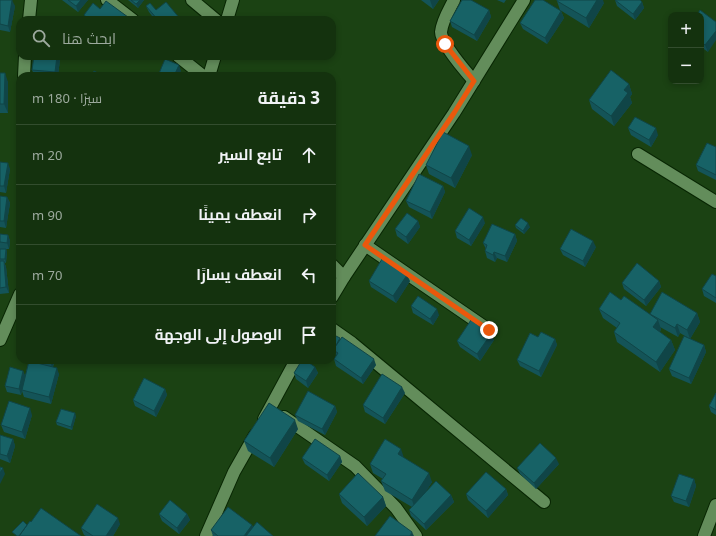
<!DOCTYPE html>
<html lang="ar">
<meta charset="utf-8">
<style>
body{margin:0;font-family:"Noto Sans",Cairo,sans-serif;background:#213e1c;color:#f1f3f6;direction:rtl}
.controls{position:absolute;right:12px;top:12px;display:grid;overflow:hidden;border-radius:8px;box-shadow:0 2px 6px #0003}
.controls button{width:36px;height:36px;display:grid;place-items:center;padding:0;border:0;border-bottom:1px solid #334d2e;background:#14320e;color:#f1f3f6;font:20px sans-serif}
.stop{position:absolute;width:12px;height:12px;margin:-9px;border:3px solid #ea580c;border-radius:50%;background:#fff}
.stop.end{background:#ea580c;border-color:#fff;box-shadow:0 1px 4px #0008}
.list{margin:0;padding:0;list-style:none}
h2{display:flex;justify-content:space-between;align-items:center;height:52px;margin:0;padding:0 16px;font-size:17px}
h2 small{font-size:13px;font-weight:400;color:#9daa9e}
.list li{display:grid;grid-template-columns:26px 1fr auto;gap:12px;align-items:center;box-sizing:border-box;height:60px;padding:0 16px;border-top:1px solid #334d2e}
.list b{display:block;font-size:15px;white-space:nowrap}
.list em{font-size:13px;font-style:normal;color:#9daa9e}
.icon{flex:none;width:22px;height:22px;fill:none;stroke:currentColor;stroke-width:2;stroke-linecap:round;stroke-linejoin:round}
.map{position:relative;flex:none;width:716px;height:536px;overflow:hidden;direction:ltr}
.search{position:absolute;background:#14320e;box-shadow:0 2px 6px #0003;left:16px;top:16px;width:320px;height:44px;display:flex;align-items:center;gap:10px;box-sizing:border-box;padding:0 14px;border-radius:12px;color:#9daa9e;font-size:15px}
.panel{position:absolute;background:#14320e;box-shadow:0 2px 6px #0003;left:16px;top:72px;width:320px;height:292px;border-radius:12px;direction:rtl}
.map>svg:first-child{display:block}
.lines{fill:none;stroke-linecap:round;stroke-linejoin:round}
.minor-casing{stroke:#082603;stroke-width:14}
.minor{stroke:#638d5b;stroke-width:12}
.wall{fill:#145458}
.shaded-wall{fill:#104547}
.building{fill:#176266;stroke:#104547}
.route{stroke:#ea580c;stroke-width:5}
</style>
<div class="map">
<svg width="716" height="536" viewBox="0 0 716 536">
<rect width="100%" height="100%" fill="#1b4213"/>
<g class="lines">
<defs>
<g id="minor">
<path d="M107,0L133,20"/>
<path d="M192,0L216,20"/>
<path d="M454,0C449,10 442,21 441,32C441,43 466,72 474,81"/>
<path d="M29,20L31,0"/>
<path d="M227,20L233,0"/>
<path d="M178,56L203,76"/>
<path d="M24,76L25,56"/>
<path d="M209,76L215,56"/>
<path d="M638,154L716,202"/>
<path d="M365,245L489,330"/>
<path d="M332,265L344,277"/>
<path d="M332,297L344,277L454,113L524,0"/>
<path d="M332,329L352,343L381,367L544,502"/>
<path d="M0,340L20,294"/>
<path d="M284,417L355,466L396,508L416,536"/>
<path d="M264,419L296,360"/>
<path d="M206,536L234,472L255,435"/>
<path d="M704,536L716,505"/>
</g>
</defs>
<!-- minor casing -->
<use href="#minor" class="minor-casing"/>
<!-- minor -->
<use href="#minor" class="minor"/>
</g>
<!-- wall -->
<g class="wall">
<path d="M0,0L15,6L10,32L0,30Z"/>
<path d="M62,0H88L78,12Z"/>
<path d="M128,0H144L138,8Z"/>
<path d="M421,0H439L433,9Z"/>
<path d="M497,0H506L504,3Z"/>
<path d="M615,0L642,2L644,8L635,20L617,6Z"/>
<path d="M557,1L604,3L589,28L560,10Z"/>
<path d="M146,6L181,20H155L149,12Z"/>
<path d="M100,9L132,20H85L84,15Z"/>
<path d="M489,10L491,17L477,41L452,27L450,21Z"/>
<path d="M561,11L564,18L547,44L523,29L520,23Z"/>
<path d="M701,15L708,52L701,47Z"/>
<path d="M60,59L58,76H35L32,70Z"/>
<path d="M0,73L8,82V113H0Z"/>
<path d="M629,84L632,94L630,97L632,103L614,126L592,109L589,100Z"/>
<path d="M628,128L658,135L651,147L631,135Z"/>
<path d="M716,147V180L698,171L696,165Z"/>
<path d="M472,155L455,188L429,174L426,165Z"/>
<path d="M0,162L10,169L6,193L0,192Z"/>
<path d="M443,186L445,192L432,219L409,207L406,201Z"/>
<path d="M0,196L7,197L10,203L6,228L0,227Z"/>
<path d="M418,221L420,227L408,244L397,236L395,229Z"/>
<path d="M485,223L471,246L457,238L455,231Z"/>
<path d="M515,225L530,227L524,234L516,228Z"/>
<path d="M0,234L8,235L10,241L9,249H6L7,252L6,263L4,262L6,267L9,293L0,294Z"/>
<path d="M515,234L517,241L507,262L497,258L495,262L487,258L485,251L486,249L483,243Z"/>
<path d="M596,247L585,267L563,255L560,249Z"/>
<path d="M716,276V303L704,296L702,289Z"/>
<path d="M369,281H410L396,303L371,287Z"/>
<path d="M659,281L661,287L646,306L624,289L622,283Z"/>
<path d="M621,300L651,315L650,314L697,313L700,322L690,339L704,345L706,352L691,384L672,376L669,369L690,339L680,333L678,337L660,327L661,329L660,332L671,340L675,350L660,372L617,342L614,332L617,328L603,318L599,309Z"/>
<path d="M411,306L439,315L433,325L413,313Z"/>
<path d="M332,334L376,365L363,384L336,366L334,359L336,356L334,351L332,350Z"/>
<path d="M538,337L555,339L557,345L541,377L520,366L517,360Z"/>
<path d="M494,340L480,361L460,347L457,341Z"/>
<path d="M27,360H55L53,367L59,374L51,404L24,397L22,391L21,395L7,392L5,386L23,371L25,377L29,361Z"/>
<path d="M315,367L318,373L308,388L296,379L294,373Z"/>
<path d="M165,389L167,395L156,417L135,406L133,400Z"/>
<path d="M405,393L385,424L365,412L363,405Z"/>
<path d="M716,393V415L711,412L709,406Z"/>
<path d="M335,406L337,412L325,435L298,421L295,415Z"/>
<path d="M32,415L25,439L4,432L1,425Z"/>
<path d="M76,416L72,430L57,425L56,422Z"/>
<path d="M298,429L274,467L248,451L244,441Z"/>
<path d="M0,435L13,439L15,446L10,463L0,459Z"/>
<path d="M340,456L342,462L329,481L305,464L302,458Z"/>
<path d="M404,458L432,482L426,491L451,495L454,502L426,530L411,516L409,510L412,507L385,491L381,481L383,479L373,473L370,464Z"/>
<path d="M559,464L536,489L520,474L517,468Z"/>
<path d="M694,479L696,486L689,507L674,502L671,496Z"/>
<path d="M506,489L508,495L488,518L468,500L466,494Z"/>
<path d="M339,494L383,497L386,506L367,526L342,503Z"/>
<path d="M159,514H187L190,520L179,534L162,521Z"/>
<path d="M120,524L113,536H86L84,535L81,528Z"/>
<path d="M252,525L253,527L273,536H213L211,530Z"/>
</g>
<!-- shaded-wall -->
<g class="shaded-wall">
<path d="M12,0L15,6L10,32L8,26Z"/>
<path d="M81,0H88L78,12L76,6Z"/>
<path d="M140,0H144L138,8L136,4Z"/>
<path d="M430,0H439L433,9Z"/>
<path d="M597,0H603L604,3L589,28L586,18Z"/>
<path d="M642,2L644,8L635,20L633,14Z"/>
<path d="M489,10L491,17L477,41L474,35Z"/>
<path d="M561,11L564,18L547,44L545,38Z"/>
<path d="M716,31V40L708,52L705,45Z"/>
<path d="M57,56H59L60,59L58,76H57L55,72Z"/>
<path d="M179,65L181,71L179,76H174Z"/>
<path d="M5,73L8,82V113L4,104Z"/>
<path d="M629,84L632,94L630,97L632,103L614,126L611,116L624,90Z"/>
<path d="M656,128L658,135L651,147L649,140Z"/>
<path d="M469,146L472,155L455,188L451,178Z"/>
<path d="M8,163L10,169L6,193L4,186Z"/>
<path d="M443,186L445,192L432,219L430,212Z"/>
<path d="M7,197L10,203L6,228L4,221Z"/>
<path d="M483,217L485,223L471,246L469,240Z"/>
<path d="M418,221L420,227L408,244L406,237Z"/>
<path d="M528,223L530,227L524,234L523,231Z"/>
<path d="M515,234L517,241L507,262L505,256Z"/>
<path d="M8,235L10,241L9,249L7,243Z"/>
<path d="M593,241L596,247L585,267L583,261Z"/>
<path d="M6,249L7,252L6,263L5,259Z"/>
<path d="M494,252L497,258L495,262L493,255Z"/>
<path d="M4,261L6,267L9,293L6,287Z"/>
<path d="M407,275L410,281L396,303L393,296Z"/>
<path d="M659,281L661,287L646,306L644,300Z"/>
<path d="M437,309L439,315L433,325L430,319Z"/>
<path d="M697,313L700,322L690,339L687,330Z"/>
<path d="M658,320L661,329L657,336L653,327Z"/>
<path d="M677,324L680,333L678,337L675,328Z"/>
<path d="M491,334L494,340L480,361L477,354Z"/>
<path d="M555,339L557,345L541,377L539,371Z"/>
<path d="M671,340L675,350L660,372L656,362Z"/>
<path d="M704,345L706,352L691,384L689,378Z"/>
<path d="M374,359L376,365L363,384L361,378Z"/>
<path d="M50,360H55L52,367L50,361Z"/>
<path d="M315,367L318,373L308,388L306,381Z"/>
<path d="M57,368L59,374L51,404L49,397Z"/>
<path d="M23,371L26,377L21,395L19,389Z"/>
<path d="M402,387L405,393L385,424L383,418Z"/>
<path d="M165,389L167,395L156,417L154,411Z"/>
<path d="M335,406L337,412L325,435L322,429Z"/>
<path d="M30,408L32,415L25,439L22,432Z"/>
<path d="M75,413L76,416L72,430L71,427Z"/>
<path d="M295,420L298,429L274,467L270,458Z"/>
<path d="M13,439L15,446L10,463L7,456Z"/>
<path d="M401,449L404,458L398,454Z"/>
<path d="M340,456L342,462L329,481L327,475Z"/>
<path d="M556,458L559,464L536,489L534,483Z"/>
<path d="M3,468L5,474L0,484V473Z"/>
<path d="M429,473L432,482L415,509L412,500Z"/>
<path d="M694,479L696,486L689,507L686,501Z"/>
<path d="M506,489L508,495L488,518L486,511Z"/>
<path d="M451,495L454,502L426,530L424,524Z"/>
<path d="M383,497L386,506L367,526L364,517Z"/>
<path d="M187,514L190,520L179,534L177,528Z"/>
<path d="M118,518L120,524L113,536H106Z"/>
<path d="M252,525L254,531L251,536H244Z"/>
<path d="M412,532L414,536H410Z"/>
</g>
<!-- building -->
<g class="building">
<path d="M0,0H12L8,26L0,24Z"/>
<path d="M68,0H81L76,6Z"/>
<path d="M131,0H140L136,4Z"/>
<path d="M462,0H471L489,10L474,35L450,21Z"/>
<path d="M535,0H543L561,11L545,38L520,23Z"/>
<path d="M557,0H597L586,18L557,1Z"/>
<path d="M615,0H640L642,2L633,14Z"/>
<path d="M106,1L132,20H90L84,15L93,3L100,9Z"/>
<path d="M166,2L181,20H158L146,6L150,3L156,10Z"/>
<path d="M700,10L716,22V31L705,45L701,42V15H697Z"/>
<path d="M34,56H57L55,72L32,70Z"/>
<path d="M165,59L179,65L174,76H158Z"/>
<path d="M611,70L629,84L624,90L628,93L611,116L589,100Z"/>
<path d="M94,71L104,76H92Z"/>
<path d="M0,73H5L4,104H0Z"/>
<path d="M635,117L656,128L649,140L628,128Z"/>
<path d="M443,132L469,146L451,178L426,165Z"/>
<path d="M707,143L716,147V175L696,165Z"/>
<path d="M0,162L8,163L4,186H0Z"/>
<path d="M419,174L443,186L430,212L406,201Z"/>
<path d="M0,196L7,197L4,221H0Z"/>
<path d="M469,208L483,217L469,240L455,231Z"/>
<path d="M407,213L418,221L406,237L395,229Z"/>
<path d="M521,218L528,223L523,231L515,225Z"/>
<path d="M492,224L515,234L505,256L494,252L493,255L485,251L487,245L483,243Z"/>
<path d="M571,229L593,241L583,261L560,249Z"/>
<path d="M0,234L8,235L7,243L0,242Z"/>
<path d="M0,249H6L5,259H0Z"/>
<path d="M382,259L407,275L393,296L369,281Z"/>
<path d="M0,261H4L6,287L0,288Z"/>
<path d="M637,263L659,281L644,300L622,283Z"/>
<path d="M712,274L716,276V298L702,289Z"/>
<path d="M610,292L621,300L624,296L658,320L653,327L671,340L656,362L614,332L620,323L599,309Z"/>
<path d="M662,292L697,313L687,330L677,324L675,328L650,314Z"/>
<path d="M418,296L437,309L430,319L411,306Z"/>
<path d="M471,320L491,334L477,354L457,341Z"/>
<path d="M541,332L555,339L539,371L517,360L530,333L538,337Z"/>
<path d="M332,334L340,338L334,349L332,347Z"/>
<path d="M684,336L704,345L689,378L669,369Z"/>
<path d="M342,337L374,359L361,378L334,359L338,353L333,350Z"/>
<path d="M302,360H305L315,367L306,381L294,373Z"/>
<path d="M29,361L57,368L49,397L22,390Z"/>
<path d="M10,367L23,371L19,389L5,386Z"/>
<path d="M382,374L402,387L383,418L363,405Z"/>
<path d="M144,378L165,389L154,411L133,400Z"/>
<path d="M308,391L335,406L322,429L295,415Z"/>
<path d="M716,393V410L709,406Z"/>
<path d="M9,401L30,408L22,432L1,425Z"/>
<path d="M269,403L295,420L270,458L244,441Z"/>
<path d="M61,409L75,413L71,427L56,422Z"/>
<path d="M0,435L13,439L7,456L0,454Z"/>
<path d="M315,439L340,456L327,475L302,458Z"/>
<path d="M385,439L401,449L398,454L429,473L412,500L381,481L386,474L370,464Z"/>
<path d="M540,443L556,458L534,483L517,468Z"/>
<path d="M0,467L3,468L0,473Z"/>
<path d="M486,472L506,489L486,511L466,494Z"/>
<path d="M358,473L383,497L364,517L339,494Z"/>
<path d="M679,474L694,479L686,501L671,496Z"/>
<path d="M436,481L451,495L424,524L409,510Z"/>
<path d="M170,500L187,514L177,528L159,514Z"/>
<path d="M97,504L118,518L106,536H93L81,528Z"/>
<path d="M228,507L252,525L244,536H218L211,530Z"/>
<path d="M41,508L81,536H19L30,521L31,522Z"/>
<path d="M390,516L412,532L410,536H375Z"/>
<path d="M23,521L27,525L19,536H17L12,532Z"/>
<path d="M257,522L273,536H246Z"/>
</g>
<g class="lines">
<!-- route -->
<path class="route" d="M445,44L474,81L454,113L365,245L489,330"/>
</g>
</svg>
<div class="controls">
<button>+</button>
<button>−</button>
</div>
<div class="stop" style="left:445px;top:44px"></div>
<div class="stop end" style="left:489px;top:330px"></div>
<div class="search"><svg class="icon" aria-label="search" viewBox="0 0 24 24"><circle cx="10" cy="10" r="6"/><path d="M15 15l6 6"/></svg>ابحث هنا</div>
<section class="panel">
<h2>3 دقيقة<small>سيرًا · 180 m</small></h2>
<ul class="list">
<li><svg class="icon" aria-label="ahead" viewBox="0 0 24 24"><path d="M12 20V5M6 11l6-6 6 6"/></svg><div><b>تابع السير</b></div><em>20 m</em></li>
<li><svg class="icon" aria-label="right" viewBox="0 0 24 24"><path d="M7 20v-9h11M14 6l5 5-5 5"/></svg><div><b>انعطف يمينًا</b></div><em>90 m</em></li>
<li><svg class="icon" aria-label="left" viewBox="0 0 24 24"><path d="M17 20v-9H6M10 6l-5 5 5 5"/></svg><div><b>انعطف يسارًا</b></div><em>70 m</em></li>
<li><svg class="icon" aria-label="arrive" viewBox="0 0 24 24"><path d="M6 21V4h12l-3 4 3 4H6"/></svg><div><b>الوصول إلى الوجهة</b></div></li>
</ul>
</section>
</div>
